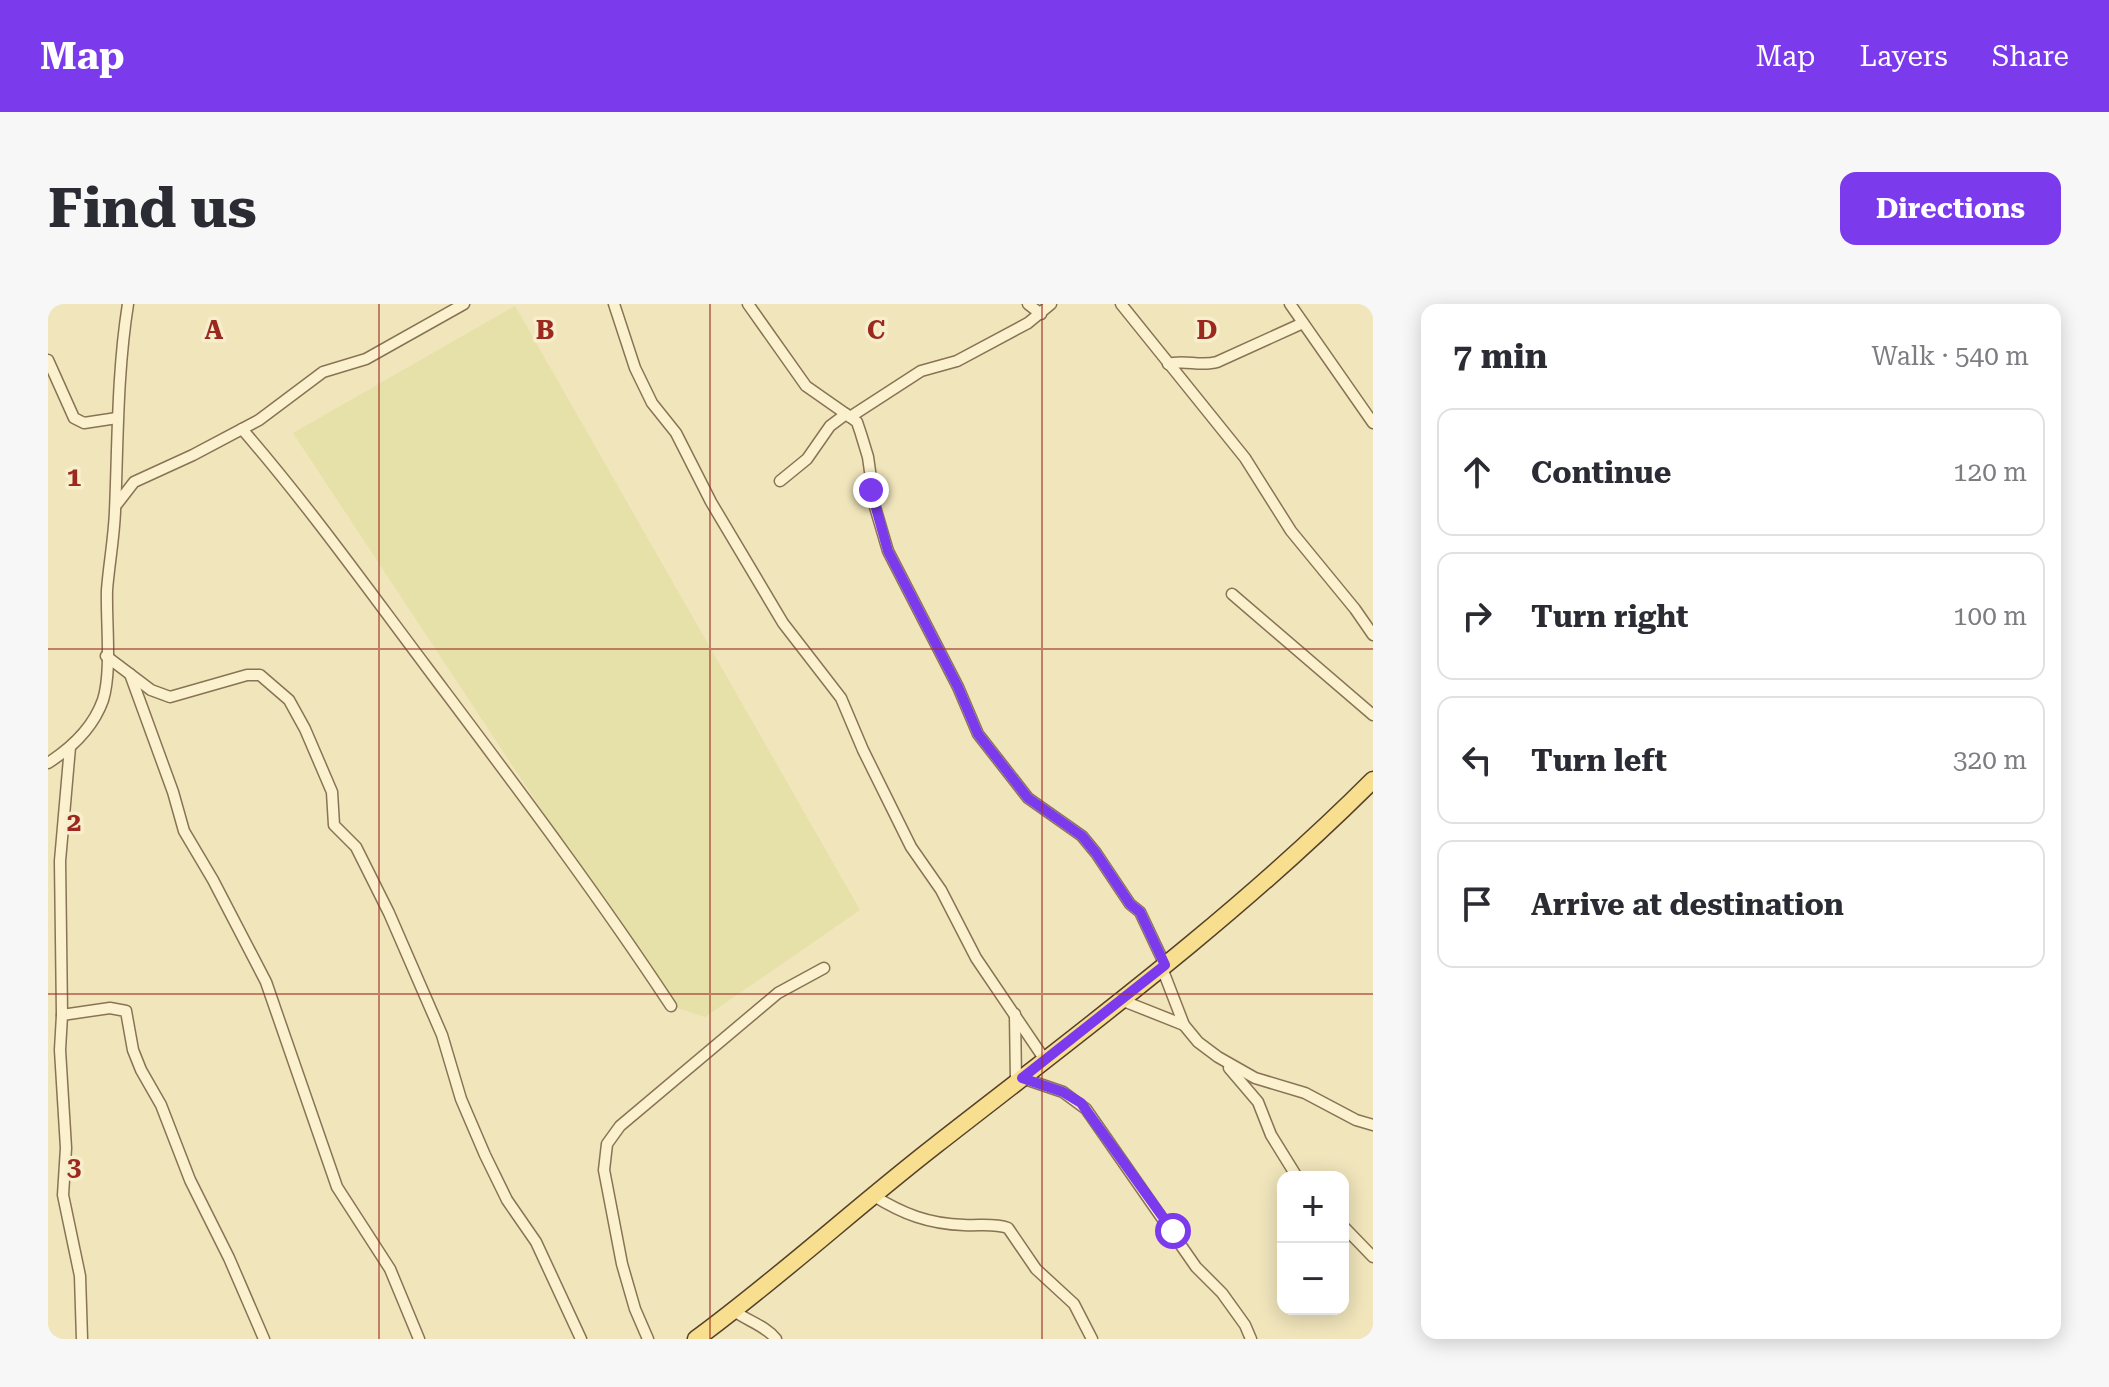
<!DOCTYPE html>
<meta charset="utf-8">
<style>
body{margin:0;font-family:"Roboto Serif",serif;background:#f7f7f7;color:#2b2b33}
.controls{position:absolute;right:24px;bottom:24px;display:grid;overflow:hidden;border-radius:16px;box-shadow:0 4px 20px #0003}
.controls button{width:72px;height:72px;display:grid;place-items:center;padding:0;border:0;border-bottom:2px solid #e1e1e2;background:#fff;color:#2b2b33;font:40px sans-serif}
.stop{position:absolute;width:24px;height:24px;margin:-18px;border:6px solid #7c3aed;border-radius:50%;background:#fff}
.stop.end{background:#7c3aed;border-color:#fff;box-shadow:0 2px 8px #0008}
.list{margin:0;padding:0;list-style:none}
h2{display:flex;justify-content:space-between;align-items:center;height:104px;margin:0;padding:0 32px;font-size:34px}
h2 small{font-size:26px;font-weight:400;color:#7c7c81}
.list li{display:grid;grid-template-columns:52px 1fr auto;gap:24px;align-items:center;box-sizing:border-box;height:128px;margin:0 16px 16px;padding:0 16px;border:2px solid #e1e1e2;border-radius:16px}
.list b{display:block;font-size:30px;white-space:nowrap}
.list em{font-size:26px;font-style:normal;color:#7c7c81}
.icon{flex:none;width:44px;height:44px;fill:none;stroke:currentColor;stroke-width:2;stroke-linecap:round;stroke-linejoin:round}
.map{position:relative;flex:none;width:1325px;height:1035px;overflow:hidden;border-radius:16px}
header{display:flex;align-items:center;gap:48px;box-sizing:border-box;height:112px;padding:0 40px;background:#7c3aed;color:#fff}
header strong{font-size:38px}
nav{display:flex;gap:44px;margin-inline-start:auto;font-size:28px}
.intro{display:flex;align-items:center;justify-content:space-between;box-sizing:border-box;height:192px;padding:0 48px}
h1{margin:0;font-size:56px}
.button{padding:20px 36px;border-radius:16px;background:#7c3aed;color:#fff;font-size:28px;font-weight:700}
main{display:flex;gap:48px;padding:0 48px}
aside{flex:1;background:#fff;border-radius:16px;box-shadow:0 4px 20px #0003}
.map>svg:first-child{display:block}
.farmland{fill:#e6e1a8}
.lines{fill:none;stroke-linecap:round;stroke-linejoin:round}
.street-casing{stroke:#887454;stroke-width:13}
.primary-casing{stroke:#554129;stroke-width:19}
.street{stroke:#fbf1ce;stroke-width:10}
.primary{stroke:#f7df8f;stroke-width:16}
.route{stroke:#7c3aed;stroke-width:10}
.grid{fill:none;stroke:#9b2920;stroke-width:2;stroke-opacity:0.55}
.grid-label{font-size:26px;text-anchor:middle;font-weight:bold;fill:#9b2920;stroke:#f7eecb;stroke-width:7;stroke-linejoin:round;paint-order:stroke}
</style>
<header>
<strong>Map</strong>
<nav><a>Map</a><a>Layers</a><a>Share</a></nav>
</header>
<div class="intro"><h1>Find us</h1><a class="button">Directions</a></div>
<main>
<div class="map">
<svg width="1325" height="1035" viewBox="0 0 1325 1035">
<rect width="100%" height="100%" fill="#f0e5bb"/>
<!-- farmland -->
<path class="farmland" d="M467,2L812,606L657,713L623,702L245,129Z"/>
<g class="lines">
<defs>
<g id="street">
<path d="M566,0L587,64L604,99L628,129L663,198L735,319L793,394L815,446L863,543L893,586L928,654L997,756"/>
<path d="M700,0L758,82L798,110"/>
<path d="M980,0L993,10"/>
<path d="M1073,0L1197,154L1243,227L1307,305L1325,331"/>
<path d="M1242,0L1325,119"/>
<path d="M0,56L26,114L36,119L69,114"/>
<path d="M1120,60C1136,55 1152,63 1169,58L1255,19"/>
<path d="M802,113L873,67L909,57L980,19L1003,0"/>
<path d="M194,125C259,200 317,281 377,361C461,473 546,585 623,702"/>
<path d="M732,177L759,155L782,122L798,110L809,118L813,130L820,153L827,203L840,247L910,383L930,430L980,494L1034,532L1048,549L1082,600L1092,608L1117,661"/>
<path d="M69,200L86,178L145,151L211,116L275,68L318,55L416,0"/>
<path d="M1184,290L1325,411"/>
<path d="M58,352L103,386L122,393L199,371H212L241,396L257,425L284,488L286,521L308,543L341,609L394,731L413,795L437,851L459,896L488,938L533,1035"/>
<path d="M82,370L125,488L136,527L165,576L218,678L289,883L342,965L371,1035"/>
<path d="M22,443L12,557L14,711L12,746L18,844L15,891L32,972L34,1035"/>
<path d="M0,459C25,443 45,424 55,396C64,367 58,318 59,286C61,260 66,234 67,207C70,138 69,69 80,0"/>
<path d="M1114,664L1136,721L1150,738L1170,753L1207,774L1257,789L1308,816L1325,821"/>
<path d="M1073,696L1136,721"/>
<path d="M967,710L968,778"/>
<path d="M14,711L62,704L78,707L85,746L93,766L113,801L142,876L181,954L216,1035"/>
<path d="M1181,764L1210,798L1223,831L1249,873"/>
<path d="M974,774L1015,788L1038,805L1148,963L1174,989L1197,1021L1203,1035"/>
<path d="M826,892C855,910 881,920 916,921C931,922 946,919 960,924L988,965L1026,1000L1044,1035"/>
<path d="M1295,922L1325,953"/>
<path d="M686,1007C700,1017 718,1022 728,1035"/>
<path d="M600,1035L587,1005L574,960L556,866L559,840L572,822L730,689L776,664"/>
</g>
<path id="primary" d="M648,1035C731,974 807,904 888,841C1038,724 1190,611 1325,476"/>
</defs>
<!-- street casing -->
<use href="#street" class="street-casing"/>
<!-- primary casing -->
<use href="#primary" class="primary-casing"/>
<!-- street -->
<use href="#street" class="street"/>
<!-- primary -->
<use href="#primary" class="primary"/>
</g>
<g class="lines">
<!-- route -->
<path class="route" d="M823,186L840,247L910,383L930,430L980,494L1034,532L1048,549L1082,600L1092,608L1117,661L974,774L1015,788L1033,799L1125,927"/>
</g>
<!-- grid -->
<path class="grid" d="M331,0V1035M662,0V1035M994,0V1035M0,345H1325M0,690H1325"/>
<g class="grid-label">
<text x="166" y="35">A</text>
<text x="497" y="35">B</text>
<text x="828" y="35">C</text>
<text x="1159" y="35">D</text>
<text x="26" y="182">1</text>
<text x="26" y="527">2</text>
<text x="26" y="872">3</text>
</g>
</svg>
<div class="controls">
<button>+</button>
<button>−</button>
</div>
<div class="stop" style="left:1125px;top:927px"></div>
<div class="stop end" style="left:823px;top:186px"></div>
</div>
<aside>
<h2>7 min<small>Walk · 540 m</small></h2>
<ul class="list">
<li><svg class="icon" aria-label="ahead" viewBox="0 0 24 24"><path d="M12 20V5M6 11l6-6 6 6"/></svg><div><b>Continue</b></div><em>120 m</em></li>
<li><svg class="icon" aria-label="right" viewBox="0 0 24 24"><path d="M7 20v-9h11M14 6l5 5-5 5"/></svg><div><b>Turn right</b></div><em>100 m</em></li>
<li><svg class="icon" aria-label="left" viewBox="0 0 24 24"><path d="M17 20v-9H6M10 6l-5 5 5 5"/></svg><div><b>Turn left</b></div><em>320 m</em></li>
<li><svg class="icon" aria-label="arrive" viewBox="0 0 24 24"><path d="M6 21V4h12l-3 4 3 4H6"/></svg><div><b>Arrive at destination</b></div></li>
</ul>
</aside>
</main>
